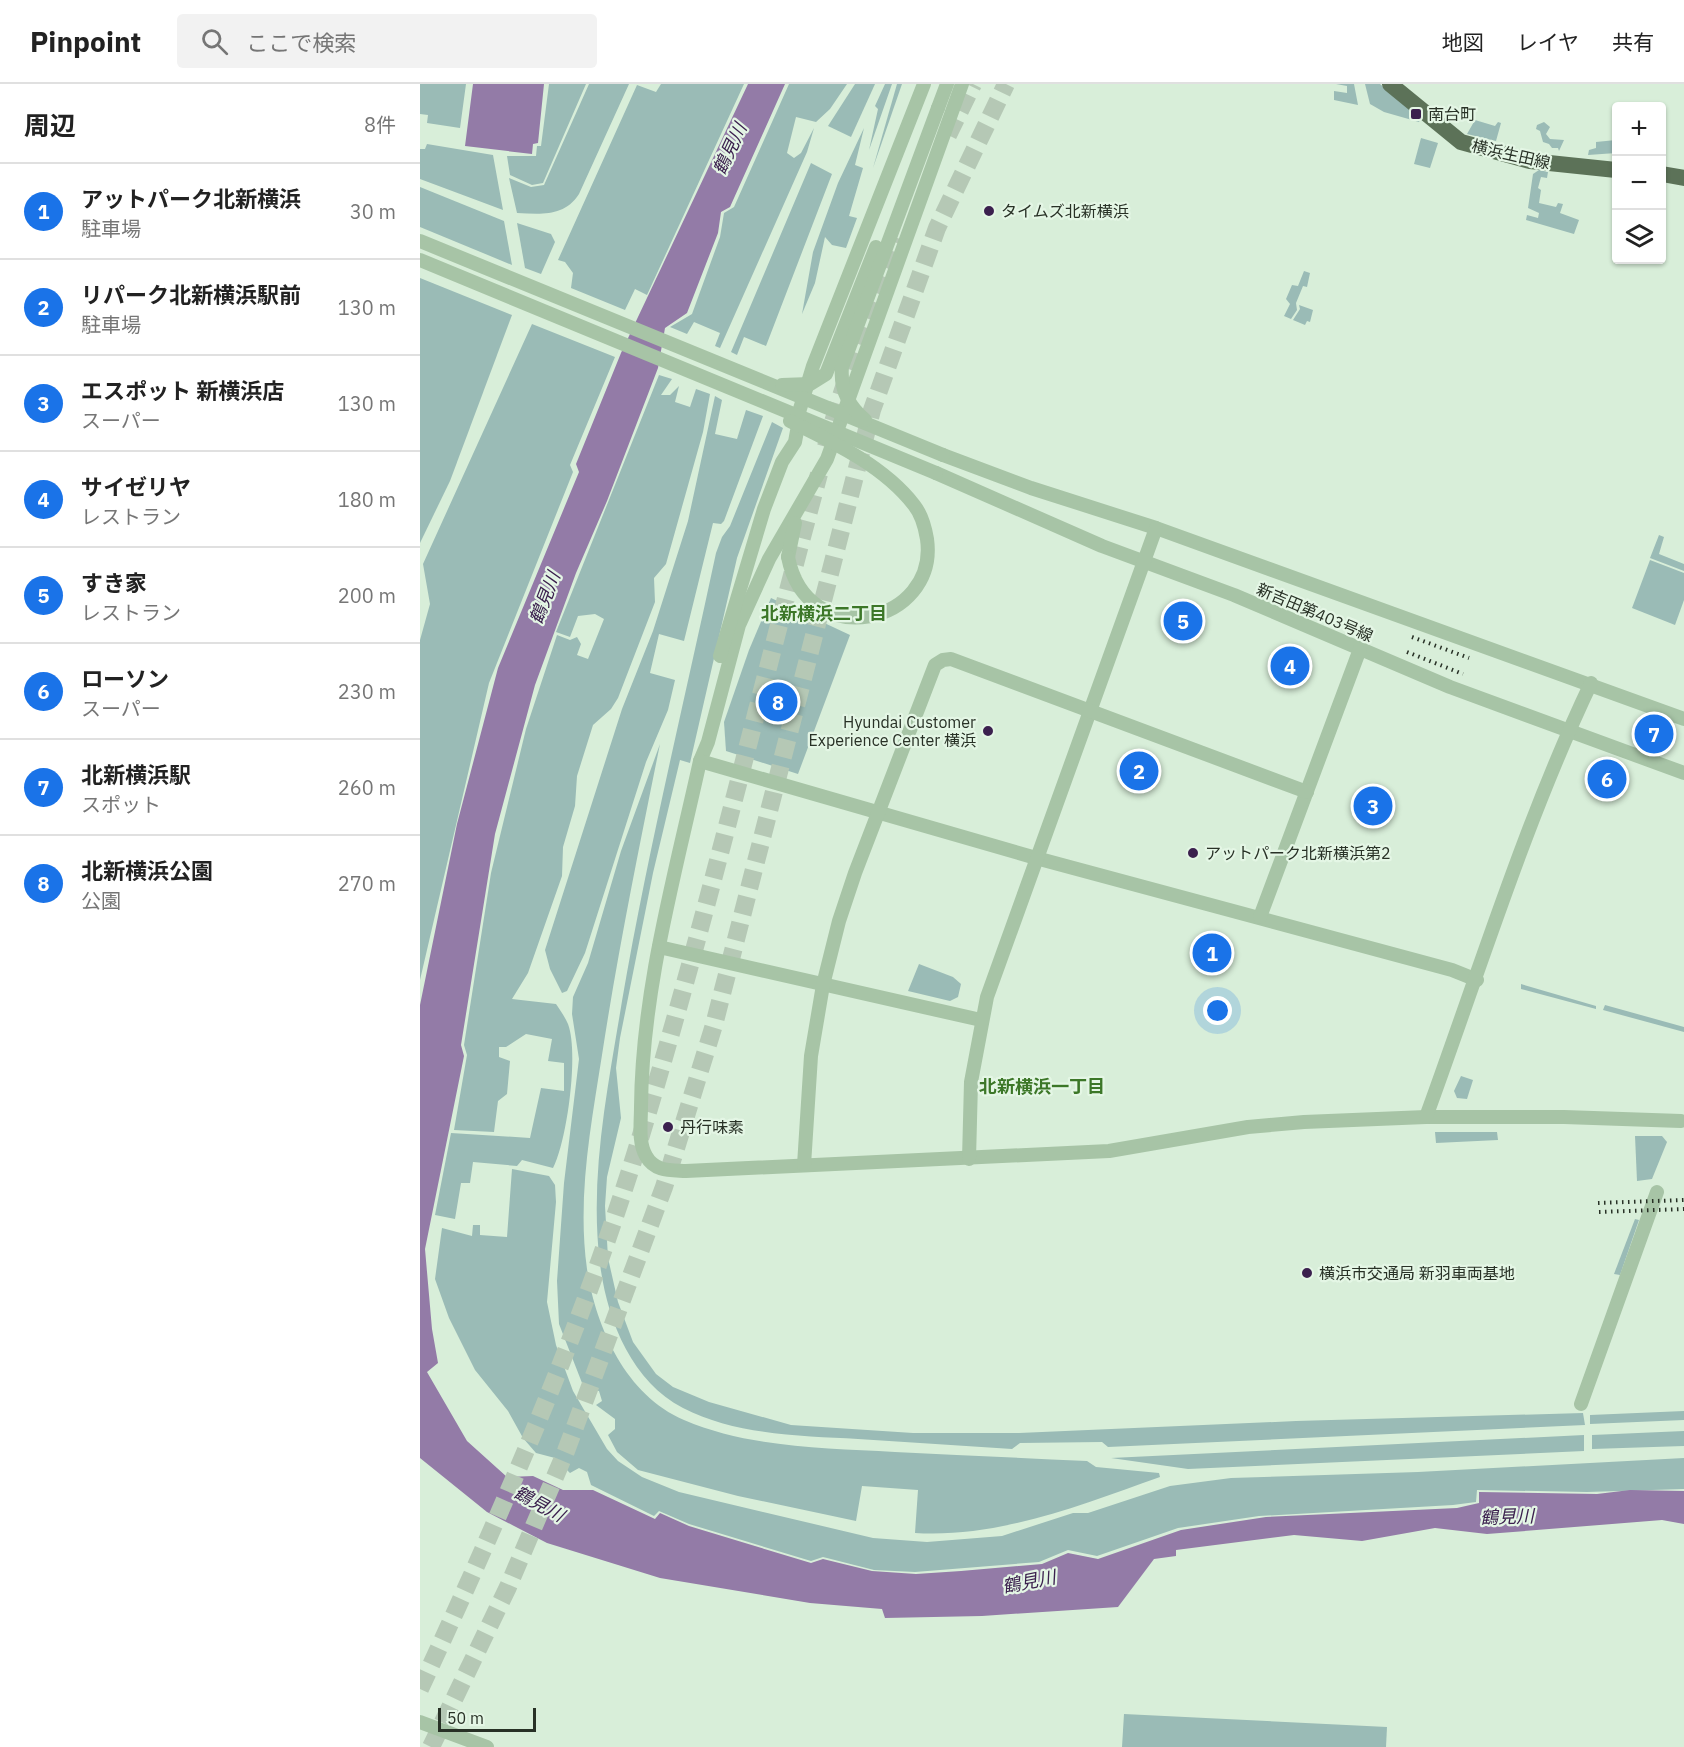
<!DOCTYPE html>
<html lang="ja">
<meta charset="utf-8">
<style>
body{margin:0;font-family:"IBM Plex Sans","Noto Sans JP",sans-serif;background:#f2f2f2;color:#222}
.controls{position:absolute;right:18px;top:18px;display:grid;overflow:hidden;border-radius:6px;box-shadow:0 2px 4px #0004}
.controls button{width:54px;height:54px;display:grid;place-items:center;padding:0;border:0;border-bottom:2px solid #e0e0e0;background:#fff;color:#222;font:30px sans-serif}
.scale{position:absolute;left:18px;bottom:15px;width:98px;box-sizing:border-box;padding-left:6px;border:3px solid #283126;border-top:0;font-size:16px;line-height:21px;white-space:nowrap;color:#283126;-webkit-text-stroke:4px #e4f6e5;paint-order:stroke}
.you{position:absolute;left:798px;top:927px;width:21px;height:21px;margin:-15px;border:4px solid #fff;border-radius:50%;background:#1a73e8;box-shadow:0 0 0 9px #1a73e833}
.badge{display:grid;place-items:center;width:39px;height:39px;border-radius:50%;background:#1a73e8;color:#fff;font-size:20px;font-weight:700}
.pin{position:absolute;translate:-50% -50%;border:3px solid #fff;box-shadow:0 2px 6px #0006}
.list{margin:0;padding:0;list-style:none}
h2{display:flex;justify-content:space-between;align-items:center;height:78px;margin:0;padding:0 24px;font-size:26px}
h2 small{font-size:20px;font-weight:400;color:#767676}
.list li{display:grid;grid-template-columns:39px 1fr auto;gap:18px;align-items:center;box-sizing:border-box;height:96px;padding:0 24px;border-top:2px solid #e0e0e0}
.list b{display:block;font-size:22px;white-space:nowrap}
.list p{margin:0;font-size:20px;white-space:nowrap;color:#767676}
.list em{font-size:20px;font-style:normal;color:#767676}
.icon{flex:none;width:33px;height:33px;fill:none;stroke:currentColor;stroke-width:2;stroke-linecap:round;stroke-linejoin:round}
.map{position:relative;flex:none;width:1264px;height:1663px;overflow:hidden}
header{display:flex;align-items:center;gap:36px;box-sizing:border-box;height:84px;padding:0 30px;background:#fff;border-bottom:2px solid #e0e0e0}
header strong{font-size:28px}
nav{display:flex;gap:33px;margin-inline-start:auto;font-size:21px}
.search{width:420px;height:54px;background:#f2f2f2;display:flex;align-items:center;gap:15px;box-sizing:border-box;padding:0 21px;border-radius:6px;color:#767676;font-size:22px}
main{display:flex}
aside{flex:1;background:#fff}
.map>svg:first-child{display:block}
.green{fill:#9abbb6}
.water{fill:#937ba7}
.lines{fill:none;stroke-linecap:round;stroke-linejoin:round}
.highway-tunnel{stroke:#b5c8b5;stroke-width:18;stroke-dasharray:18 9;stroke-linecap:butt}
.minor{stroke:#a7c4a6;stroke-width:14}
.major{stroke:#5c7258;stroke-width:16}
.rail{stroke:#283126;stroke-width:4;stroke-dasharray:1.5 4.5;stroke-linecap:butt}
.minor-bridge{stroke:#a7c4a6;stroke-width:14}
.poi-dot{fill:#3b204e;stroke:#e4f6e5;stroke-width:2}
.labels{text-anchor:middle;stroke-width:4.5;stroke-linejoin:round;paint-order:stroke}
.poi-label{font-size:16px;fill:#283126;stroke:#e4f6e5;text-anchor:start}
.street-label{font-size:16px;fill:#283126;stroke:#e4f6e5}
.water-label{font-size:18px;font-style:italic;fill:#3b204e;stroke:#e4f6e5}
.neighbourhood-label{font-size:18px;font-weight:bold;fill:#3c7728;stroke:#e4f6e5}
</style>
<header>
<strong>Pinpoint</strong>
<div class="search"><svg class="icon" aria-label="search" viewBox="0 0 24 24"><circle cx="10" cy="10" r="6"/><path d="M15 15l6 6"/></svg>ここで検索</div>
<nav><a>地図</a><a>レイヤ</a><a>共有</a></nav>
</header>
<main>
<aside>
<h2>周辺<small>8件</small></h2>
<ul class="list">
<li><span class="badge">1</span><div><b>アットパーク北新横浜</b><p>駐車場</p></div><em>30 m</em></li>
<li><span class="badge">2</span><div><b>リパーク北新横浜駅前</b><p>駐車場</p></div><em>130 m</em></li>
<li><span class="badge">3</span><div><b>エスポット 新横浜店</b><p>スーパー</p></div><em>130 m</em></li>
<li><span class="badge">4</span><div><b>サイゼリヤ</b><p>レストラン</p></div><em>180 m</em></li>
<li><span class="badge">5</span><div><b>すき家</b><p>レストラン</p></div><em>200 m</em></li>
<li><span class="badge">6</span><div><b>ローソン</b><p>スーパー</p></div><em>230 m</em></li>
<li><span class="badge">7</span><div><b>北新横浜駅</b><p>スポット</p></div><em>260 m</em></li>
<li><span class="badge">8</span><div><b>北新横浜公園</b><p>公園</p></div><em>270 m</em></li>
</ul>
</aside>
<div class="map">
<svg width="1264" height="1663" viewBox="0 0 1264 1663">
<rect width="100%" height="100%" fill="#d8eed9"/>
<!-- green -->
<g class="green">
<path d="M0,0H46L40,44L7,39L8,31L0,30Z"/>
<path d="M129,0H166L123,99L112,101L90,91L87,72H116L117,62H121Z"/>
<path d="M169,0H209L159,110C144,133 122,130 97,129L89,94L111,103L124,101Z"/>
<path d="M241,0H324L227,211L215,205L205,226L151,204L153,189L145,178L138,176L217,1L236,8Z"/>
<path d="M369,0H427L410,25L396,38L376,33L367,69L374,74L381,69L394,44L387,68L300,264L295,262L300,249L274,238L267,250L250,243L272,230L300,153L304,129L314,123Z"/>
<path d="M435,0H455L431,53L408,42Z"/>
<path d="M465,0H472L449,66L458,25L455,22Z"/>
<path d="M477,0H482L453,84Z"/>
<path d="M916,0H934L938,21L914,16V7L927,9V2Z"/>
<path d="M945,0H960L1001,34L999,38L964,28L950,20Z"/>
<path d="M1055,36L1075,42L1078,38L1081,39L1076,57L1047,50Z"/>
<path d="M1124,38L1130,43L1126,50L1130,55L1144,56L1139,67L1138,64H1132L1129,60L1123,58L1120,47L1116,45L1117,41Z"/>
<path d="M444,44L435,81L443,84L429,132L437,134L426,164L412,161L405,153L395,199L382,230L393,168L418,99Z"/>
<path d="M1001,54L1018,59L1010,84L994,80Z"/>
<path d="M1196,56V69L1168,71L1169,66L1176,64V58Z"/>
<path d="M7,60L73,71L83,126L0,95V65H5Z"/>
<path d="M391,79L412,90L346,262L324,253L317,271L311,268Z"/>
<path d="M1119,86L1128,88L1127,94L1121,93L1118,104L1121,106L1119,119L1136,123L1138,119L1143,120L1140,129L1159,136L1154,150L1106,136L1107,131L1118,134L1119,129L1108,124L1113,90Z"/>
<path d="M0,103L84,137L92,181L0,143Z"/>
<path d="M97,139L131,150L135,158L121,190L105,184Z"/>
<path d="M884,187L890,189L887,203L883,202L876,219L877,226L871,235L864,232L870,220L866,215L872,201L878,202Z"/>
<path d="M0,194L92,231L30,397L0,459Z"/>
<path d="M879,221L893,226L890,238L887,237L885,241L873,236L880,225Z"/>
<path d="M112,240L195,273L150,381L153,388L69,599L0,896V556L10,520L3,480Z"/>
<path d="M239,291L252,295L241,311H250L259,302L255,318L270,323L276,305L290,310L283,348L246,480L234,494L235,518L198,614L191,625L173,641L157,692L155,722L143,763L142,792L108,889L92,915L136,920C140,926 145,933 148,940C159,969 147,1057 133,1084L102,1076L97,1082L53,1078L50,1099H41L35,1135L15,1131L31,1049L110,1054L121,1004L144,1007V979L128,977L132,955L106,950L86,963H79V973L90,977L87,1010L78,1017L74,1048L34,1046L47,971L44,961L71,789L106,645L137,551L150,556L157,553L161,560L157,571L168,575L184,535L175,530L158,532L150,553L136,548Z"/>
<path d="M295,312L302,316L295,350L317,355L326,326L343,332L304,437L301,440L293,439L264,557L239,550L230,589L255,596L248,626L226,678L165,869L147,907L142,909L130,885L125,866L202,625L233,547L268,437Z"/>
<path d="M352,338L363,344L317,474L270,679L260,676L233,789L200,954L196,984L201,1034L187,1093L185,1122L188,1174L198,1218L213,1258L236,1290L253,1303L289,1318L371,1341L493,1349H599L876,1337L1163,1329L1165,1341L688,1363L682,1358L600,1359L592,1365C541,1362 490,1358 438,1355C381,1352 315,1351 263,1324C211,1297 187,1235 180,1180C169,1092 188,1003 202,917C228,766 264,619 296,469L302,453L310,442Z"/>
<path d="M1239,451L1244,453L1239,470L1264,480V487L1230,474Z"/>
<path d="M1230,476L1264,489V516L1255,541L1212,524Z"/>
<path d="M351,514L430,551L378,690L306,667L304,638L329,566Z"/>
<path d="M240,660C219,764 198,867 182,971C171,1041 157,1114 167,1185C176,1244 206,1311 264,1336C330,1364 404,1364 475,1368C539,1371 603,1374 667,1377L676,1383L739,1389L740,1393C661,1421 580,1454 495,1449L498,1406L442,1402L436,1437L318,1412L218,1386L197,1368L188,1351L195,1345V1335L176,1321L182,1317L179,1307L164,1304L139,1240L137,1197L144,1099L159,975L152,930L153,913L168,879L201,767Z"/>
<path d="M499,880L533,893L541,900L538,913L530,917L488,907Z"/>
<path d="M1101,900L1176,922V925L1101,905Z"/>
<path d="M1185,921L1264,943V948L1183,926Z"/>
<path d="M1041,992L1053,996L1047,1015L1037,1014L1034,1007Z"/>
<path d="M1015,1048H1077L1078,1056L1016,1059Z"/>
<path d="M1215,1052H1242L1247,1058L1232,1095L1217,1097Z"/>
<path d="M92,1085L129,1092L135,1101L136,1118L127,1218L136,1261L153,1307L187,1365L198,1377L222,1393L259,1408L453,1454L507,1458L582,1452L653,1429H668L750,1402L811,1394L998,1388L1264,1374V1405L1167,1408L1057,1406L1056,1418L1033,1421L839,1432L758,1444L677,1472L648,1466L619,1478L495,1488L454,1486L403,1473L391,1477L269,1440L239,1427L234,1432L171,1401L167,1388L159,1384L150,1389L135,1374L116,1369L103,1354L88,1327L55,1286L29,1234L15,1195L22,1144L52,1152L53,1141H60V1151L87,1153Z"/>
<path d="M1215,1135L1219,1136L1200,1191L1194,1190Z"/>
<path d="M1264,1327V1336L1170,1340V1331Z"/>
<path d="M1264,1347V1362L1172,1365V1351Z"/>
<path d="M1164,1351V1367L768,1385L691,1374Z"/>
<path d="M704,1630L967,1643L966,1663H702Z"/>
</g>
<!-- water -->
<g class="water">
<path d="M53,0H124L118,59L113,60L112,70L45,62Z"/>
<path d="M328,0H365L310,123L301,128L298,149L267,229L245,244L238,284L187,417L156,489L115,601L75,750L41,961L44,972L5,1165L12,1245L18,1279L7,1288L47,1357L87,1393L113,1392L143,1406H173L235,1435L240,1429L269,1442L391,1479L403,1475L452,1487L496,1490L541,1487L622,1480L648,1469L678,1475L761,1446L846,1433L1037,1424L1059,1419V1408L1177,1410L1210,1406L1264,1407V1440L1242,1436L1067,1450L1015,1444L942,1457L874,1451L756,1466V1472L734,1475L698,1523L562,1532L465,1534L462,1525L390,1519L240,1494L127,1459L67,1428L0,1374V921L37,740L78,584L159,388L156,380L201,269Z"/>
</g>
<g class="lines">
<!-- highway-tunnel -->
<g class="highway-tunnel">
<path d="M528,51L553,0"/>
<path d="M406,363C425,292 452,223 480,155"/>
<path d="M0,1605C80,1432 157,1256 214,1074C284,848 337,618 399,390"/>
<path d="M11,1663L88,1503L146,1367L244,1103L294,941L452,326L517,144L586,0"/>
</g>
<!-- minor -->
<g class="minor">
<path d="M542,0L407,375L349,475L319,541L288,658L280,677C255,791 222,906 221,1023C221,1039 218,1058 226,1072C235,1088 251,1086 266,1087L689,1067L828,1043L884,1038L1006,1033H1144L1261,1037"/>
<path d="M518,24L527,0"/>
<path d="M376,338L393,282L504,0"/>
<path d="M523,371L611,404L736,444L1264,635"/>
<path d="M516,389L682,462L814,511L1030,603L1264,689"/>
<path d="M368,473L375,439"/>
<path d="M300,572L344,425L362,378L375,358L377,347"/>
<path d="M280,677L616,774L1032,886L1057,896"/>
<path d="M840,833L940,565"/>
<path d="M239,863L561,936"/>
<path d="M1006,1033C1059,888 1105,738 1171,599"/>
<path d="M549,1075L551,998L567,913L736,444"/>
<path d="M384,1081L391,972L403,901L419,837L435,789L515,581L523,576L531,575L887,708"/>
<path d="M1161,1320L1237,1108"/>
<path d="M0,1638L67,1663"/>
</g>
<!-- major -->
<g class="major">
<path d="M970,0L1041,58L1110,77L1196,86"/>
<path d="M1242,90L1264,94"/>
</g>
<!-- rail -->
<g class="rail">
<path d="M992,553L1049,574"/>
<path d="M987,568L1043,590"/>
<path d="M1178,1119L1264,1116"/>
<path d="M1179,1128L1264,1125"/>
</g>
<!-- minor-bridge -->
<g class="minor-bridge">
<path d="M0,157L523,371"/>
<path d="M0,176L516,389"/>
<path d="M362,301L390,300L406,290L456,163"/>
<path d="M445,336C428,322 420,305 422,283L518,24"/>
<path d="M368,473C387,570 519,540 507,455C505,443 502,431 494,421C464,382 413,358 370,337"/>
</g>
</g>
<!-- markers -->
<g class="poi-dot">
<rect x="990" y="24" width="12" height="12" rx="3"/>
<circle cx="569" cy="127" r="6"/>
<circle cx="568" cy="647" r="6"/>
<circle cx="773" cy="769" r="6"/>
<circle cx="248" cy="1043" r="6"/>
<circle cx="887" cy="1189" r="6"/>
</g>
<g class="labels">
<!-- poi labels -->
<g class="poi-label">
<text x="1008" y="36">南台町</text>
<text x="581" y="133">タイムズ北新横浜</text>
<text x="556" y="644" text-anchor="end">Hyundai Customer<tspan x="556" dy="18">Experience Center 横浜</tspan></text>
<text x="785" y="775">アットパーク北新横浜第2</text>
<text x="260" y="1049">丹行味素</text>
<text x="899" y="1195">横浜市交通局 新羽車両基地</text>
</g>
<!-- street labels -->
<g class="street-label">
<text transform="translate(1091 70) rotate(13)" y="6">横浜生田線</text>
<text transform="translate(895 528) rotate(23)" y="6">新吉田第403号線</text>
</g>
<!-- water labels -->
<g class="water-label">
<text transform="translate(310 65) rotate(-65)" y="6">鶴見川</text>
<text transform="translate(125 514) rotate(-69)" y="6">鶴見川</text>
<text transform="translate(119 1420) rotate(29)" y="6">鶴見川</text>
<text transform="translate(1087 1433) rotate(-2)" y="6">鶴見川</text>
<text transform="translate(609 1498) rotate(-11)" y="6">鶴見川</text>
</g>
<!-- neighbourhood labels -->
<g class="neighbourhood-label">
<text x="404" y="536">北新横浜二丁目</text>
<text x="622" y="1009">北新横浜一丁目</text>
</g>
</g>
</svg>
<div class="controls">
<button>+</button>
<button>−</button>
<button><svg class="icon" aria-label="layers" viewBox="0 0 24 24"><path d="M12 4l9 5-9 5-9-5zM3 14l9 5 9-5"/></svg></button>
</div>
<div class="scale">50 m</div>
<div class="you"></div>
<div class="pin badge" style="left:792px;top:869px">1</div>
<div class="pin badge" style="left:719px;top:687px">2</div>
<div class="pin badge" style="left:953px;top:722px">3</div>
<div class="pin badge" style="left:870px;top:582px">4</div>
<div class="pin badge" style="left:763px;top:537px">5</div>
<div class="pin badge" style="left:1187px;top:695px">6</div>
<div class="pin badge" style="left:1234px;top:650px">7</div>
<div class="pin badge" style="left:358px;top:618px">8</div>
</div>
</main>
